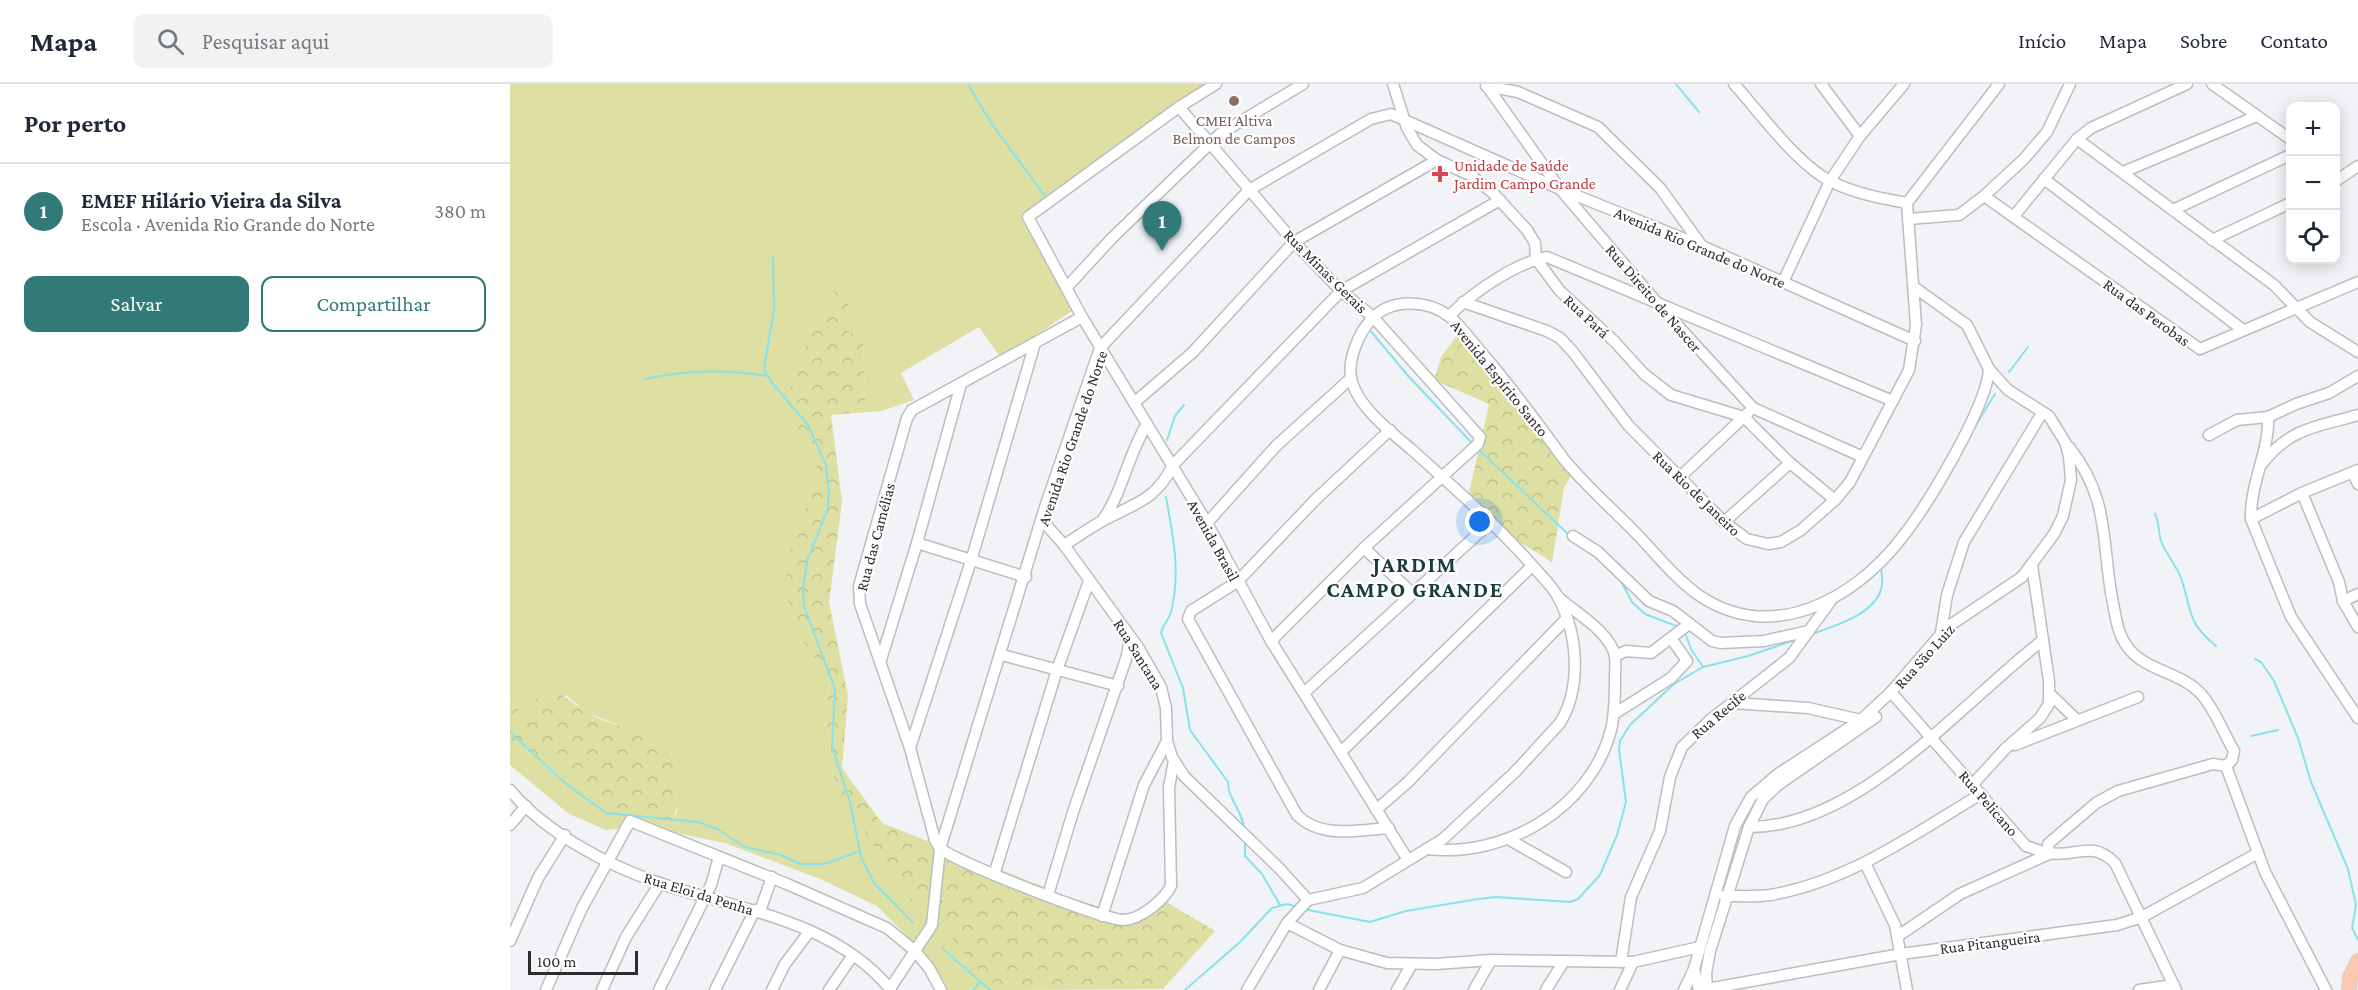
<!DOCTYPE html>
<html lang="pt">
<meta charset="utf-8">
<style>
body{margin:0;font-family:"Crimson Pro",serif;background:#f2f2f3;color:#1f2937}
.controls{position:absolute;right:18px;top:18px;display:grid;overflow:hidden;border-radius:12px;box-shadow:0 3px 15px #0003}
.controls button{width:54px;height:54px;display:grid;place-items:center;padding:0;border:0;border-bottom:2px solid #e0e1e3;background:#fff;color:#1f2937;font:30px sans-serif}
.scale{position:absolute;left:18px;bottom:15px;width:110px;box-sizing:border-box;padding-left:6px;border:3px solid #2c2c2e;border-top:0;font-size:16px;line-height:21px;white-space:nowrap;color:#2c2c2e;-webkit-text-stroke:4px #fff;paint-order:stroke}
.you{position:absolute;left:970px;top:438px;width:21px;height:21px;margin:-15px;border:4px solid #fff;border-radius:50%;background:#1a73e8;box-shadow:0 0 0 9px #1a73e833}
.badge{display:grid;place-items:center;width:39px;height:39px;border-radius:50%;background:#317a77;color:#fff;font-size:20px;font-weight:700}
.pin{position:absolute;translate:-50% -50px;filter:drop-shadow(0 2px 3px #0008)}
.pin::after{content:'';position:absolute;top:32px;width:21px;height:18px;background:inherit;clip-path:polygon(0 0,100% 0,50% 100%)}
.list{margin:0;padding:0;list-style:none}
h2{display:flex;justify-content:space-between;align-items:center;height:78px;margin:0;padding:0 24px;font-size:26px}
h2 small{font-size:20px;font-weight:400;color:#747a83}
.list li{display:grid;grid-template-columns:39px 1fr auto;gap:18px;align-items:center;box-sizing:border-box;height:96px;padding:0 24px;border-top:2px solid #e0e1e3}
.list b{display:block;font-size:22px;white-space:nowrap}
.list p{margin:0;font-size:20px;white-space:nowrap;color:#747a83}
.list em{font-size:20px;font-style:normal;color:#747a83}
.actions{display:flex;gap:12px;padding:18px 24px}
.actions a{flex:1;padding:14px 0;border:2px solid #317a77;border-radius:12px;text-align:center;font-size:21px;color:#317a77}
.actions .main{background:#317a77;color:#fff}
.icon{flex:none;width:33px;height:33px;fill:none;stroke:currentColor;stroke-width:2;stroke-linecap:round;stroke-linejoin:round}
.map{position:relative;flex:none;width:1848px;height:906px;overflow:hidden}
header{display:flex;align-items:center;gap:36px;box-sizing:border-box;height:84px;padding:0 30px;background:#fff;border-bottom:2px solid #e0e1e3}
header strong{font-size:28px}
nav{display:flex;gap:33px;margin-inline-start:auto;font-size:21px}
.search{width:420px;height:54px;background:#f2f2f3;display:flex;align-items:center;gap:15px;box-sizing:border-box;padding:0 21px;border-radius:12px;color:#747a83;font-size:22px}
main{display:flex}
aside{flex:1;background:#fff}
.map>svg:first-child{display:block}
.grass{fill:#dde0a2}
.forest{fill:url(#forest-crowns)}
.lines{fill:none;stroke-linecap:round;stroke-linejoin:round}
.stream{stroke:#89e1e9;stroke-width:2}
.minor-casing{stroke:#bbbdc0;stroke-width:13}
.major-casing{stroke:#d1d1d1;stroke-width:16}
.minor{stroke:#fff;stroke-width:10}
.major{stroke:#fbc9b0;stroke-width:14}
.education-dot{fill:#8d6e63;stroke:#fff;stroke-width:2}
.health-dot{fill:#e0444e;stroke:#fff;stroke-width:2}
.labels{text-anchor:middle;stroke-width:4.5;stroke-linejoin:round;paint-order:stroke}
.education-label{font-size:16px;fill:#785e54;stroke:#fff}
.health-label{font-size:16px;fill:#be3a42;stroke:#fff;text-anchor:start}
.street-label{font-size:16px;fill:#2c2c2e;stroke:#fff}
.district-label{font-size:22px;font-weight:bold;letter-spacing:1.5px;fill:#1a3c3b;stroke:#fff}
</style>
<header>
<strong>Mapa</strong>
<div class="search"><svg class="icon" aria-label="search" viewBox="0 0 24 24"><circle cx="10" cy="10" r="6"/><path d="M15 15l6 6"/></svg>Pesquisar aqui</div>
<nav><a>Início</a><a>Mapa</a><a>Sobre</a><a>Contato</a></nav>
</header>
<main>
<aside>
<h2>Por perto<small></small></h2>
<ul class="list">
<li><span class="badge">1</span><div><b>EMEF Hilário Vieira da Silva</b><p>Escola · Avenida Rio Grande do Norte</p></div><em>380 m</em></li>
</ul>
<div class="actions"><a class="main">Salvar</a><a>Compartilhar</a></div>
</aside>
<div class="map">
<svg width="1848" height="906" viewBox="0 0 1848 906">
<defs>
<pattern id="forest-crowns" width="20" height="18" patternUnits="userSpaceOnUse" patternTransform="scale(1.5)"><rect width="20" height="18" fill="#dde0a2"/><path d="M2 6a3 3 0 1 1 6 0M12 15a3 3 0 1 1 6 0" fill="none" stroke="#bec08c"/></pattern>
</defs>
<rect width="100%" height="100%" fill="#f1f3f7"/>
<!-- grass -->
<path class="grass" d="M0,0H701L515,131L562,227L491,274L469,243L391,289L404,316L371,327L356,328L353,253L278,322L309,388L285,457L307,574L320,596L316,631L325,703L464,882L490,906H435L402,857L367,822L310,795L215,759L132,742L96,746L59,730L0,681V662L52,679L62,699L114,729L162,737L167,728V700L162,669L147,656L76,628L56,611L17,638L0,615Z"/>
<!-- forest -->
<g class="forest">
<path d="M323,207L338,210L339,249L353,253L356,328L321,331L332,418L319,518L338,611L332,684L372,739L554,811L627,836L653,816L705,847L653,905L490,906L464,882L416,822L402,818L325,703L316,631L320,596C310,579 295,563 287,545C261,492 291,439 309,388L278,322L283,290L291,269Z"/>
<path d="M946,253H954L1063,388L1054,404L1042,478L995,449L959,409L979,320L924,296L931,273Z"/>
<path d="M36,604C56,611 69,625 88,634C109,644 148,646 161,669C168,680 165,696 172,709L162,738L114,729L62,699L52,679L0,662V615L17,637L20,622Z"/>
</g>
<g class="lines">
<!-- stream -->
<g class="stream">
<path d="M458,0L481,39L535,112"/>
<path d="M1166,0L1189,28"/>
<path d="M263,173L264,225L254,285L263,300L298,341L316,381L319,411L317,427L297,477L293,505L294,522L325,605L322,663L340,718L351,773L364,799L403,839"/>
<path d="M859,245L899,293L962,359"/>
<path d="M1499,288L1518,263"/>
<path d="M135,295C177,286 214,285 257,292"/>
<path d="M1461,349L1485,310"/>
<path d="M657,356L665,332L674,321"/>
<path d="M968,365L1060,452"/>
<path d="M656,413C663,452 671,488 661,528C659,536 653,540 651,549L673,604L680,646L718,698C717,714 734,728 734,746"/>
<path d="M1645,430C1650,441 1648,448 1651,457C1656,470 1666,481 1671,494C1683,528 1675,536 1706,562"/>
<path d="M1111,497L1122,518L1135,530L1169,543"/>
<path d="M1175,549L1181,565L1193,583"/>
<path d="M1302,550C1324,542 1368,530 1372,501C1373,495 1371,488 1371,482"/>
<path d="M1745,575L1751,578L1764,597L1788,654L1801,698L1838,785L1846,821L1842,844L1848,856"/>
<path d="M0,648L55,699L96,729L188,738L207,745L235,763L271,771L290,780H314L350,767"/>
<path d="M1741,652L1768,646"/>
<path d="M735,758V772L752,790L770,821"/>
<path d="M793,825L860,838L896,827L968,815L986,813L1060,818L1068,815L1090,791L1107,751L1116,718L1109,666L1110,657L1120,641L1164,600L1193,583L1238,572L1288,555"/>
<path d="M432,864L480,906"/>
<path d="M463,906L470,898"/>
<path d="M675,906L730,858L762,824L777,820L788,823"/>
</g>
<defs>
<g id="minor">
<path d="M706,0L669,23L518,133L572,233L697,439L761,557L898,776"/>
<path d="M883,0L897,44L907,61L927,76L962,92L984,110L1017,146L1025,159L1026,175L1050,207L1105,258L1134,290L1161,311L1234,333L1280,379L1325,416"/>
<path d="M1224,0C1250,29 1281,72 1313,93C1337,108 1369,114 1397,119"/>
<path d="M1311,0L1350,52"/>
<path d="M1702,0L1780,55"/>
<path d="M976,2L1008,8L1088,43L1150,104L1192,162"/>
<path d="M977,2L1050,105L1149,221L1243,324L1353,373"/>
<path d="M669,23L784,158L831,207L863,233L970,353L968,360L854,464L761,557"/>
<path d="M1567,55L1764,201L1800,238L1848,268"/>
<path d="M1613,88L1747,32"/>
<path d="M1534,95L1733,246"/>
<path d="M1826,97L1848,82"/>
<path d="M1474,112L1690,265L1848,198"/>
<path d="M1397,119L1489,0"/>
<path d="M1663,126L1780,71"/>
<path d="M1504,132L1567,55L1581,44L1677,0"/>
<path d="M1398,135L1449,131L1474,112L1514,75L1537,48L1560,0"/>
<path d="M1702,156L1780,119"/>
<path d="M1273,198L1320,97L1350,52L1394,0"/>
<path d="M557,203L602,154L710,50L793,0"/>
<path d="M953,218L1037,247L1050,254L1063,268L1118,341L1214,438L1237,455L1258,460L1271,458L1291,446L1325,416L1340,398L1399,286L1406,241L1397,119"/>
<path d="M939,232C962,209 1005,179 1037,173L1383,317"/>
<path d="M572,233L402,326L397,334L349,502L350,520L400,664L425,756C426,758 428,762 430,764C445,778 594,836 614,836C631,835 654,816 661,802L659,703L664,677"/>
<path d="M624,319L683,268L784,158L927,76"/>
<path d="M1758,333C1760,365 1740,399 1741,435L1781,533L1848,634"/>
<path d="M1699,351L1727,336L1758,333L1786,320L1819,309L1848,292"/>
<path d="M1559,363C1600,415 1591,454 1602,514C1605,528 1606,542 1612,554C1629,589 1668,584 1692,611C1705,626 1714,650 1724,667L1722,676L1716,682"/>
<path d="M1751,381C1779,344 1806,343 1848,331"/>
<path d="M1843,389L1848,400"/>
<path d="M1170,393L1238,329"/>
<path d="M1792,409L1829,498L1833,517L1848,543"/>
<path d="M1741,435L1792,409L1848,386"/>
<path d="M532,436L554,461L628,563L651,603L656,624L657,657L662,673L674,692L770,785L798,816"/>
<path d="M592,437C613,408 618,370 637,340"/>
<path d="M1214,438L1280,379"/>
<path d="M697,439L766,362L840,295"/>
<path d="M1063,452L1088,468L1139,517L1163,527L1202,557L1211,559L1254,557L1299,547"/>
<path d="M407,459L516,493"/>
<path d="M554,461C567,453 581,443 594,436C626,419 646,416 663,381L831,207L990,116"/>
<path d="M854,464L901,508"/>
<path d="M1833,517L1848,510"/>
<path d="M1431,549L1437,511L1454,458L1532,329"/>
<path d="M492,571L608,602"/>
<path d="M1105,572L1116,567L1141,569L1179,540"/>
<path d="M370,579L407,459L451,300"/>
<path d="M795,608L981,438"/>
<path d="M1381,608L1516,762C1523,764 1531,768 1538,769C1566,774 1581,755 1605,779L1666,906"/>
<path d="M1540,610L1567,636"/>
<path d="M1223,619L1298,624L1351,636"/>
<path d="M1104,630L1161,594L1177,577L1161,554"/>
<path d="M1505,661L1628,613"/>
<path d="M400,664L461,477L525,259"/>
<path d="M832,667L1022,482"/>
<path d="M1716,682L1755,788L1816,906"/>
<path d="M1463,700L1496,664L1530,634L1539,620V597L1522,481"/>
<path d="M0,706C36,749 97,781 149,799C229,826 324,836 381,906"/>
<path d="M866,726L898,698L1056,535"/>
<path d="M0,741L16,722"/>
<path d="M1239,743C1348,744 1453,618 1533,556"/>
<path d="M879,744C848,746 811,755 787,731L678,535L681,527L727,498L805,416L880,346"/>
<path d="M1000,756L1056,788"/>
<path d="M917,765C995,774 1080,725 1101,646C1105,629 1105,612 1105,595C1105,588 1106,579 1105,572C1100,548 1066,529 1048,513"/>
<path d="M1539,770L1538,760L1586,719L1608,707L1703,680L1716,682"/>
<path d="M1355,779L1385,841L1397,906"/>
<path d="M484,791L547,586L579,497"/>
<path d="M538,811L563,728L617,572L620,553"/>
<path d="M1214,812C1229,812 1245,813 1260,811C1338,798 1404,750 1471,710"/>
<path d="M798,816L853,804L933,755L1005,688L1050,639C1072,603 1068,550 1048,513C1041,500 1030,491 1021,480C985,439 942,402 901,365C880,347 850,325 842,298C836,278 849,247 863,234C882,214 919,216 940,233C952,243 962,258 972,269C1001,303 1027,338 1053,374C1073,399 1098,421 1121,444C1143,466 1164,494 1190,512C1262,560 1343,516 1390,456C1416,424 1477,323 1479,285"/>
<path d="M250,827L262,793"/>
<path d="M592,832L634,701L657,657"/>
<path d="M777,839L830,866L877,879L926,880L981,876L1123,878L1190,863"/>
<path d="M1388,852L1450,810L1539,770"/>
<path d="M0,857L28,794L55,751"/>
<path d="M1111,878L1121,813L1150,747L1160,693L1172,663L1200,636L1279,574L1320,518"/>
<path d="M1184,885L1189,906"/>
<path d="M1197,905L1391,870L1607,841L1632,833L1748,769"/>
<path d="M36,906L72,824L120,737L277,800L377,844L405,867L419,884L431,906"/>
<path d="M92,906L116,853L150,799"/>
<path d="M149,906L201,801L209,773"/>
<path d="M205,906L245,826"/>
<path d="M262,906L275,880L299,848"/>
<path d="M319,906L343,871"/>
<path d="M379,906L422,841L430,765L535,423L590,264L739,106L861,35L881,30L1050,105L1192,162L1405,257"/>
<path d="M737,906L777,839L798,816"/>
<path d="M809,906L830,866"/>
<path d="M887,906L902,880"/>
<path d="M964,906L981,876"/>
<path d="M1036,906L1054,877"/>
<path d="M1110,906L1123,878"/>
<path d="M1174,906L1184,885L1225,742L1241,713L1268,690L1351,636L1381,608L1436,544L1512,493L1544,450L1553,432L1561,396L1559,372L1555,358L1539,332L1498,306L1479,285L1457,241L1404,203"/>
<path d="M1197,906L1196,889L1200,867L1239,743L1253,715L1268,701L1366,633"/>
<path d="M1629,906L1664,901"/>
</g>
<path id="major" d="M1839,906L1840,893L1848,877"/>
</defs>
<!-- minor casing -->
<use href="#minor" class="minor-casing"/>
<!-- major casing -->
<use href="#major" class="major-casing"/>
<!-- minor -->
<use href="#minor" class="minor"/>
<!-- major -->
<use href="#major" class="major"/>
</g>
<!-- markers -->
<circle class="education-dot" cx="724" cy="17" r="6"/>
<path class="health-dot" d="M927 81h6v6h6v6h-6v6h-6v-6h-6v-6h6z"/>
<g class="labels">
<!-- education labels -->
<g class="education-label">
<text x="724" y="42">CMEI Altiva<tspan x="724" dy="18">Belmon de Campos</tspan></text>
</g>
<!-- health labels -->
<g class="health-label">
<text x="944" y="87">Unidade de Saúde<tspan x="944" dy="18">Jardim Campo Grande</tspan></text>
</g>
<!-- street labels -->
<g class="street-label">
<text transform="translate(1190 163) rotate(23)" y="6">Avenida Rio Grande do Norte</text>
<text transform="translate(816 187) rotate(45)" y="6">Rua Minas Gerais</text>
<text transform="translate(1144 214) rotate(49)" y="6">Rua Direito de Nascer</text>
<text transform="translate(1637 228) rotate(36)" y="6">Rua das Perobas</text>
<text transform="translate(1077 232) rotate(43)" y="6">Rua Pará</text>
<text transform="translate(990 294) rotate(51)" y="6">Avenida Espírito Santo</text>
<text transform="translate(562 354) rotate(-71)" y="6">Avenida Rio Grande do Norte</text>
<text transform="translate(1187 409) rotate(44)" y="6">Rua Rio de Janeiro</text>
<text transform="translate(365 453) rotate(-75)" y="6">Rua das Camélias</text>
<text transform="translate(704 456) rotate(61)" y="6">Avenida Brasil</text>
<text transform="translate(629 570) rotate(58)" y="6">Rua Santana</text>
<text transform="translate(1414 572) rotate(-48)" y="6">Rua São Luiz</text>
<text transform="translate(1208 630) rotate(-40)" y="6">Rua Recife</text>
<text transform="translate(1479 719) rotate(49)" y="6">Rua Pelicano</text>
<text transform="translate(189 809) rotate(17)" y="6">Rua Eloi da Penha</text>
<text transform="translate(1480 858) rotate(-7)" y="6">Rua Pitangueira</text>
</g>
<!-- district labels -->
<g class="district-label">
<text x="905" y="488">JARDIM<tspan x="905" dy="25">CAMPO GRANDE</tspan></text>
</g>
</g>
</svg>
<div class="controls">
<button>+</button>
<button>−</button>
<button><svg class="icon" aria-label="locate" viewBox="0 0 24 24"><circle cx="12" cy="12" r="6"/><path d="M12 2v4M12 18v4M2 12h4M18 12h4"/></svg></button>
</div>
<div class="scale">100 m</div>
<div class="you"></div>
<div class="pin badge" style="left:652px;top:167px">1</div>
</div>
</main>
